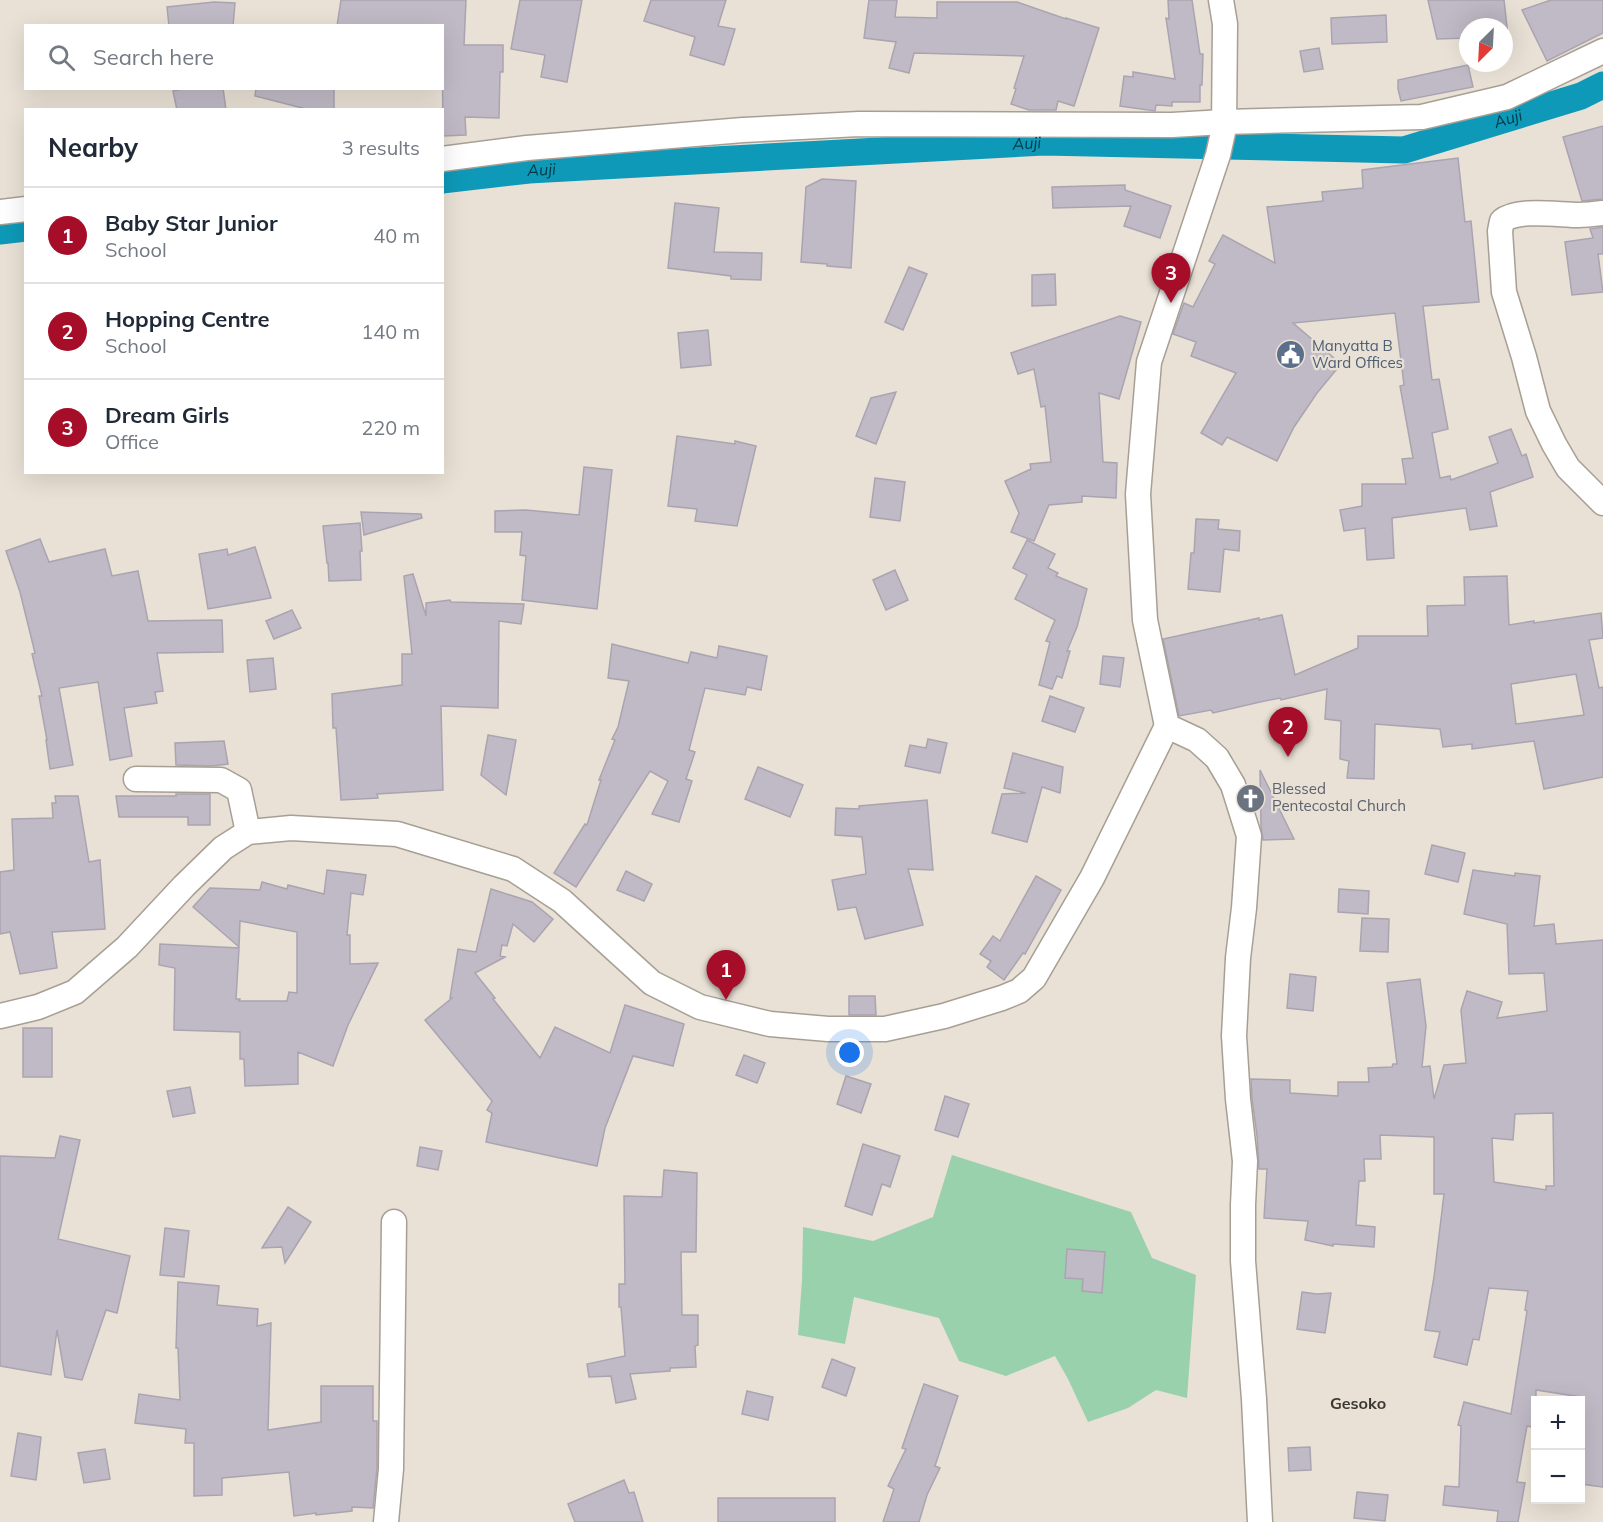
<!DOCTYPE html>
<meta charset="utf-8">
<style>
body{margin:0;font-family:Mulish,sans-serif;background:#f2f2f3;color:#1f2937}
.controls{position:absolute;right:18px;bottom:18px;display:grid;overflow:hidden;border-radius:0px;box-shadow:0 6px 24px #0002}
.controls button{width:54px;height:54px;display:grid;place-items:center;padding:0;border:0;border-bottom:2px solid #e0e1e3;background:#fff;color:#1f2937;font:30px sans-serif}
.compass{position:absolute;left:1459px;top:18px;width:54px;height:54px;border-radius:50%;background:#fff;box-shadow:0 6px 24px #0002;rotate:204deg}
.you{position:absolute;left:850px;top:1053px;width:21px;height:21px;margin:-15px;border:4px solid #fff;border-radius:50%;background:#1a73e8;box-shadow:0 0 0 9px #1a73e833}
.badge{display:grid;place-items:center;width:39px;height:39px;border-radius:50%;background:#a60d28;color:#fff;font-size:20px;font-weight:700}
.pin{position:absolute;translate:-50% -50px;filter:drop-shadow(0 2px 3px #0008)}
.pin::after{content:'';position:absolute;top:32px;width:21px;height:18px;background:inherit;clip-path:polygon(0 0,100% 0,50% 100%)}
.list{margin:0;padding:0;list-style:none}
h2{display:flex;justify-content:space-between;align-items:center;height:78px;margin:0;padding:0 24px;font-size:26px}
h2 small{font-size:20px;font-weight:400;color:#747a83}
.list li{display:grid;grid-template-columns:39px 1fr auto;gap:18px;align-items:center;box-sizing:border-box;height:96px;padding:0 24px;border-top:2px solid #e0e1e3}
.list b{display:block;font-size:22px;white-space:nowrap}
.list p{margin:0;font-size:20px;white-space:nowrap;color:#747a83}
.list em{font-size:20px;font-style:normal;color:#747a83}
.icon{flex:none;width:33px;height:33px;fill:none;stroke:currentColor;stroke-width:2;stroke-linecap:round;stroke-linejoin:round}
.map{position:relative;flex:none;width:1603px;height:1522px;overflow:hidden}
.search{position:absolute;background:#fff;box-shadow:0 6px 24px #0002;left:24px;top:24px;width:420px;height:66px;display:flex;align-items:center;gap:15px;box-sizing:border-box;padding:0 21px;border-radius:0px;color:#747a83;font-size:22px}
.panel{position:absolute;background:#fff;box-shadow:0 6px 24px #0002;left:24px;top:108px;width:420px;height:366px;border-radius:0px}
.map>svg:first-child{display:block}
.green{fill:#99d1ad}
.lines{fill:none;stroke-linecap:round;stroke-linejoin:round}
.canal{stroke:#0e99b8;stroke-width:27}
.building{fill:#c0bac6;stroke:#aaa4b0;stroke-width:1.5;fill-rule:evenodd}
.street-casing{stroke:#a79f94;stroke-width:27}
.street{stroke:#fff;stroke-width:24}
.labels{text-anchor:middle;stroke-width:4.5;stroke-linejoin:round;paint-order:stroke}
.service-label{font-size:15px;fill:#4e5e75;stroke:#e9e1d5;text-anchor:start}
.worship-label{font-size:15px;fill:#5b616d;stroke:#e9e1d5;text-anchor:start}
.water-label{font-size:16px;font-style:italic;fill:#023947;stroke:#e9e1d5}
.neighbourhood-label{font-size:16px;font-weight:bold;fill:#3b3833;stroke:#e9e1d5}
</style>
<div class="map">
<svg width="1603" height="1522" viewBox="0 0 1603 1522">
<rect width="100%" height="100%" fill="#e9e1d5"/>
<!-- green -->
<path class="green" d="M952,1155L1131,1212L1152,1258L1196,1275L1187,1398L1156,1390L1128,1408L1088,1422L1068,1379L1055,1356L1006,1376L959,1361L939,1318L854,1297L845,1344L798,1335L802,1280L803,1227L873,1241L933,1217Z"/>
<g class="lines">
<!-- canal -->
<g class="canal">
<path id="s1" d="M442,180L529,170L1044,142L1404,150L1581,96L1603,85"/>
<path d="M0,231L26,228"/>
</g>
</g>
<!-- building -->
<g class="building">
<path d="M341,0H466L464,45H503V72H500L499,118L465,117L466,135L443,136L442,26H337Z"/>
<path d="M520,0H582L567,82L541,77L545,55L511,49Z"/>
<path d="M651,0H726L718,26L735,29L724,65L690,55L695,37L644,21Z"/>
<path d="M869,0H897L895,17L937,18V2H1017L1066,19V18L1099,28L1074,106L1058,101L1056,110H1029L1011,104L1016,89L1014,88L1024,56L914,53L909,73L889,68L896,42L864,38Z"/>
<path d="M1168,0H1192L1200,54H1203L1202,85H1200V102H1172V106L1156,105L1155,111L1120,106L1124,76L1133,77V72L1175,79L1166,18L1169,19Z"/>
<path d="M1428,0H1504L1508,36H1504V27H1468V38L1437,39Z"/>
<path d="M1551,0H1603V33L1547,61L1522,10Z"/>
<path d="M214,2L235,3L233,26H169L167,7Z"/>
<path d="M1386,15L1387,42L1332,44L1331,18Z"/>
<path d="M1319,48L1323,69L1304,72L1300,51Z"/>
<path d="M1468,65L1473,87L1401,101L1398,89V80Z"/>
<path d="M186,88H223L226,110H177L173,91Z"/>
<path d="M256,88H334V110H310L255,96Z"/>
<path d="M1603,126V199L1582,201L1563,137Z"/>
<path d="M1458,158L1465,222L1471,221L1479,302L1423,306L1432,380L1439,379L1448,429L1432,433L1440,478L1450,476L1451,480L1498,463L1489,437L1511,429L1522,456L1526,454L1533,477L1490,492L1497,526L1470,530L1466,508L1392,518L1394,558L1367,560L1365,528L1344,531L1340,510L1362,506V484H1406L1402,459L1413,458L1400,386L1404,385L1395,313L1293,323L1341,364L1317,393L1294,427L1277,461L1227,437L1222,445L1201,433L1236,373L1191,356L1196,342L1173,334L1184,303L1193,307L1215,264L1209,261L1223,235L1275,263L1267,207L1323,201L1322,192L1363,188L1362,170Z"/>
<path d="M822,179L856,181L851,268L827,266V264L801,262L806,187Z"/>
<path d="M1125,185V190L1171,206L1160,238L1124,226L1131,206L1053,208L1052,187Z"/>
<path d="M675,203L719,208L714,252L762,253L761,280L731,279V276L668,268Z"/>
<path d="M1603,227V254H1598L1603,292L1572,295L1565,242L1593,238L1590,229Z"/>
<path d="M909,267L927,274L903,330L885,322Z"/>
<path d="M1055,274L1056,305L1032,306V275Z"/>
<path d="M1120,316L1141,322L1119,399L1099,393L1103,462L1117,463L1116,498L1082,496V502L1049,505L1034,541L1011,532L1019,513L1005,481L1031,469L1030,464L1051,462L1045,406L1041,407L1034,369L1018,374L1011,353Z"/>
<path d="M708,330L711,365L681,368L678,333Z"/>
<path d="M896,392L876,444L856,436L871,398Z"/>
<path d="M677,436L735,444V441L756,446L737,526L695,521L697,509L668,506Z"/>
<path d="M584,467L612,470L597,609L522,600L526,556L520,555L522,532H495V511L526,510L579,515Z"/>
<path d="M875,478L905,482L900,521L870,517Z"/>
<path d="M361,512L421,514L422,518L364,535Z"/>
<path d="M1196,519L1219,520L1218,529L1240,531L1239,551L1224,549L1220,592L1188,589L1191,553H1194Z"/>
<path d="M360,523L362,551H360L361,580L329,581L328,563H327L323,526Z"/>
<path d="M40,539L49,562L105,549L112,576L138,571L148,621L222,620L223,652L157,653L163,691L155,692L157,703L124,708L132,756L110,760L98,682L59,688L73,765L50,769L46,740H47L39,696H42L32,654L35,653L20,592L6,551Z"/>
<path d="M1027,540L1055,554L1048,568L1058,573L1056,576L1087,589L1077,627L1067,651H1070L1062,678L1057,676L1052,689L1039,685L1050,642L1046,641L1055,620L1015,599L1027,575L1013,568Z"/>
<path d="M255,547L271,598L208,609L199,554L227,549L228,555Z"/>
<path d="M895,570L908,600L886,610L873,580Z"/>
<path d="M413,574L426,616V603L450,600L451,602L524,604L521,624L499,621L498,708L441,706L443,790L377,794L378,798L341,800L336,728H333L332,694L402,685V654H412L404,576Z"/>
<path d="M1507,576L1509,625L1534,621V623L1601,613L1603,638L1589,640L1599,688L1603,687V777L1544,789L1534,741L1472,749V744L1443,747L1440,729L1375,724L1374,779L1347,778L1349,761L1340,759L1341,721L1325,719L1327,689L1281,700L1280,698L1260,702L1213,713L1211,710L1179,716L1163,639L1259,618V620L1282,615L1295,675L1358,648V636H1428L1427,606L1465,605L1464,577ZM1576,674L1584,715L1516,724L1511,684Z"/>
<path d="M292,610L301,628L274,639L266,621Z"/>
<path d="M612,644L688,663L691,652L717,658L719,646L767,656L761,690L747,687L745,695L705,688L689,750L695,752L686,779L692,781L679,822L652,814L668,781L650,771L576,887L554,873L585,824L587,825L601,780H599L615,740L612,739L618,727L629,681L608,678Z"/>
<path d="M1103,656L1124,658L1120,687L1100,684Z"/>
<path d="M273,658L276,689L250,692L247,660Z"/>
<path d="M1050,696L1084,708L1075,732L1042,721Z"/>
<path d="M488,735L516,740L506,795L481,775Z"/>
<path d="M928,739L947,743L940,773L905,766L910,745L926,748Z"/>
<path d="M224,741L228,764L211,766L176,765L175,743Z"/>
<path d="M1013,753L1063,767L1060,793L1042,787L1027,842L992,833L1002,794L1026,793L1004,788Z"/>
<path d="M758,767L803,785L790,817L745,799Z"/>
<path d="M1260,770L1294,839L1263,840L1261,826Z"/>
<path d="M176,794H210V825H188V817H119L116,796H176Z"/>
<path d="M55,796H78L89,862L100,860L105,929L52,932L57,968L20,974L10,932L0,934V872L14,870L12,819L53,818L52,803H56Z"/>
<path d="M927,800L933,870L908,869L923,925L865,939L856,907L838,910L832,880L866,874L862,837L835,835L836,808L859,809V806Z"/>
<path d="M1432,845L1465,853L1458,882L1425,874Z"/>
<path d="M327,870L366,875L363,895L351,893L347,935H350V964L378,963L348,1025L333,1066L298,1052V1084L245,1086L244,1059H240V1032L174,1030L175,968L159,965L160,944L239,948L236,999H240L239,1001H287L289,992L297,993V932L240,921L239,947L193,907L210,888L260,890L262,882L287,889L288,885L324,894Z"/>
<path d="M1473,870L1515,876V873L1540,876L1534,926L1554,924L1556,944L1603,940V1487L1581,1484V1397L1536,1390V1428L1527,1426L1517,1482L1525,1483L1518,1522H1497L1498,1511L1443,1505L1445,1486L1459,1487L1461,1426L1458,1425L1464,1402L1511,1414L1527,1311L1525,1310L1528,1291L1489,1288L1479,1340L1473,1339L1467,1365L1434,1357L1440,1332L1425,1330L1434,1277L1444,1194H1434V1137L1380,1135L1381,1159H1364L1365,1181H1359L1356,1225L1375,1227L1374,1247L1333,1244V1246L1305,1240L1308,1221L1264,1218L1267,1169H1259L1257,1136L1252,1098L1251,1079L1290,1080V1093L1338,1096V1082H1369L1368,1068L1392,1067L1393,1064H1397L1387,983L1420,979L1426,1026L1422,1067L1430,1066L1434,1099L1444,1065L1466,1063L1461,1010L1467,991L1502,1002L1497,1018L1547,1011L1544,973L1509,974L1507,924L1464,914ZM1553,1113L1554,1186H1546V1190L1494,1182L1492,1138L1513,1140L1515,1114Z"/>
<path d="M626,871L652,884L644,901L617,890Z"/>
<path d="M1036,876L1061,890L1025,954L1023,953L1004,980L987,967L991,961L980,954L993,936L1000,941Z"/>
<path d="M491,889L532,902L553,919L534,942L513,924L507,946L502,945L500,956L505,957L475,973L495,998L493,999L540,1058L555,1027L610,1053L625,1005L684,1024L673,1066L633,1056L605,1128L597,1166L486,1142L492,1113L487,1110L492,1101L425,1020L452,998H450L458,949L476,952Z"/>
<path d="M1339,889L1369,891L1368,914L1338,912Z"/>
<path d="M1362,918L1389,919L1388,952L1360,951Z"/>
<path d="M1290,974L1316,977L1313,1011L1287,1008Z"/>
<path d="M849,996H875L876,1015H849Z"/>
<rect x="23" y="1028" width="29" height="49"/>
<path d="M744,1055L765,1063L757,1083L736,1075Z"/>
<path d="M846,1076L871,1084L861,1113L837,1104Z"/>
<path d="M190,1087L195,1113L173,1117L167,1091Z"/>
<path d="M945,1096L969,1104L958,1137L935,1130Z"/>
<path d="M60,1136L80,1140L58,1239L130,1256L117,1313L106,1310L82,1380L65,1377L57,1330L51,1375L0,1366V1156L55,1158Z"/>
<path d="M863,1144L900,1156L890,1187L882,1184L872,1215L845,1206Z"/>
<path d="M420,1147L442,1151L438,1170L417,1166Z"/>
<path d="M664,1170L697,1173L696,1252H681L682,1315H698V1345L695,1346L696,1367L670,1368V1371L630,1374L636,1399L616,1403L611,1376L589,1377L587,1364L625,1356L621,1307H619V1284H625L624,1196L662,1197Z"/>
<path d="M288,1207L311,1222L285,1263L282,1247L262,1248Z"/>
<path d="M165,1228L189,1231L184,1277L160,1275Z"/>
<path d="M1067,1249L1105,1252L1102,1293L1082,1291L1083,1279L1065,1278Z"/>
<path d="M178,1282L219,1286L217,1305L258,1309L257,1326L271,1323L268,1430L321,1422V1386H373V1421H377V1468L373,1508L352,1507V1511L316,1515V1513L294,1516L289,1472L222,1478V1495L194,1496V1443H185L186,1429L135,1423L139,1394L180,1400L178,1348H176Z"/>
<path d="M1302,1292L1317,1294L1331,1293L1325,1333L1297,1329Z"/>
<path d="M832,1359L855,1368L846,1396L822,1387Z"/>
<path d="M924,1384L958,1396L935,1466L940,1468L927,1495L919,1522H883L894,1489L888,1486L906,1449L902,1448Z"/>
<path d="M747,1391L773,1397L768,1420L742,1414Z"/>
<path d="M18,1433L41,1437L36,1480L11,1476Z"/>
<path d="M1310,1447L1311,1470L1289,1471L1288,1448Z"/>
<path d="M105,1449L110,1479L84,1483L78,1453Z"/>
<path d="M624,1480L629,1493L634,1492L643,1522H575L568,1504Z"/>
<path d="M1357,1492L1388,1495L1385,1521L1354,1518Z"/>
<rect x="718" y="1498" width="117" height="24"/>
</g>
<g class="lines">
<defs>
<g id="street">
<path d="M1221,0L1225,24L1224,128L1218,155L1149,362L1138,494L1145,620L1167,726L1197,740L1217,758L1233,785L1249,836L1244,908L1238,958L1234,1036L1238,1099L1245,1161L1243,1205V1261L1254,1399L1260,1522"/>
<path d="M442,159L527,148L743,130L859,124L1172,125L1224,122L1422,117L1507,97L1603,51"/>
<path d="M0,212L26,209"/>
<path d="M1603,213C1595,214 1587,215 1579,215C1558,215 1518,208 1502,221L1500,231L1504,292L1524,357L1538,411L1554,444L1568,468L1603,503"/>
<path d="M136,779L221,780L239,790L248,832"/>
<path d="M0,1016L38,1007L75,992L127,947L184,886L223,848L248,832L291,828L397,834L513,869L562,901L652,983L700,1007L770,1024L828,1029H885L944,1016L1002,998L1019,991L1034,978L1092,878L1167,726"/>
<path d="M386,1522L391,1469L394,1222"/>
</g>
</defs>
<!-- street casing -->
<use href="#street" class="street-casing"/>
<!-- street -->
<use href="#street" class="street"/>
</g>
<!-- icons -->
<defs>
<symbol id="civic-disc" viewBox="-11 -11 22 22"><circle r="9.5" fill="#5c6f8a" stroke="#e9e1d5"/><path d="M-.6-6.5H3V-4.5H.6V-3L4-1V1h2V6H-6V1h2V-1L-.6-3ZM-1.2 2.5V6h2.4V2.5Z" fill="#fff"/></symbol>
<symbol id="church-disc" viewBox="-11 -11 22 22"><circle r="9.5" fill="#6b7280" stroke="#e9e1d5"/><path d="M-1.2-6h2.4v3.5h3.3v2.4h-3.3V6h-2.4V-.1h-3.3v-2.4h3.3Z" fill="#fff"/></symbol>
</defs>
<g fill-rule="evenodd">
<use href="#civic-disc" x="1274" y="338" width="33" height="33"/>
<use href="#church-disc" x="1234" y="782" width="33" height="33"/>
</g>
<g class="labels">
<!-- service labels -->
<g class="service-label">
<text x="1312" y="351">Manyatta B<tspan x="1312" dy="17">Ward Offices</tspan></text>
</g>
<!-- worship labels -->
<g class="worship-label">
<text x="1272" y="794">Blessed<tspan x="1272" dy="17">Pentecostal Church</tspan></text>
</g>
<!-- water labels -->
<g class="water-label">
<text dy="6" stroke="none"><textPath href="#s1" startOffset="1072">Auji</textPath></text>
<text dy="6" stroke="none"><textPath href="#s1" startOffset="586">Auji</textPath></text>
<text dy="6" stroke="none"><textPath href="#s1" startOffset="100">Auji</textPath></text>
</g>
<!-- neighbourhood labels -->
<g class="neighbourhood-label">
<text x="1358" y="1409">Gesoko</text>
</g>
</g>
</svg>
<div class="controls">
<button>+</button>
<button>−</button>
</div>
<svg class="compass" viewBox="-18 -18 36 36"><path d="M0-13l5 13h-10z" fill="#e53935"/><path d="M0 13l5-13h-10z" fill="#747a83"/></svg>
<div class="you"></div>
<div class="pin badge" style="left:726px;top:1000px">1</div>
<div class="pin badge" style="left:1288px;top:757px">2</div>
<div class="pin badge" style="left:1171px;top:303px">3</div>
<div class="search"><svg class="icon" aria-label="search" viewBox="0 0 24 24"><circle cx="10" cy="10" r="6"/><path d="M15 15l6 6"/></svg>Search here</div>
<section class="panel">
<h2>Nearby<small>3 results</small></h2>
<ul class="list">
<li><span class="badge">1</span><div><b>Baby Star Junior</b><p>School</p></div><em>40 m</em></li>
<li><span class="badge">2</span><div><b>Hopping Centre</b><p>School</p></div><em>140 m</em></li>
<li><span class="badge">3</span><div><b>Dream Girls</b><p>Office</p></div><em>220 m</em></li>
</ul>
</section>
</div>
